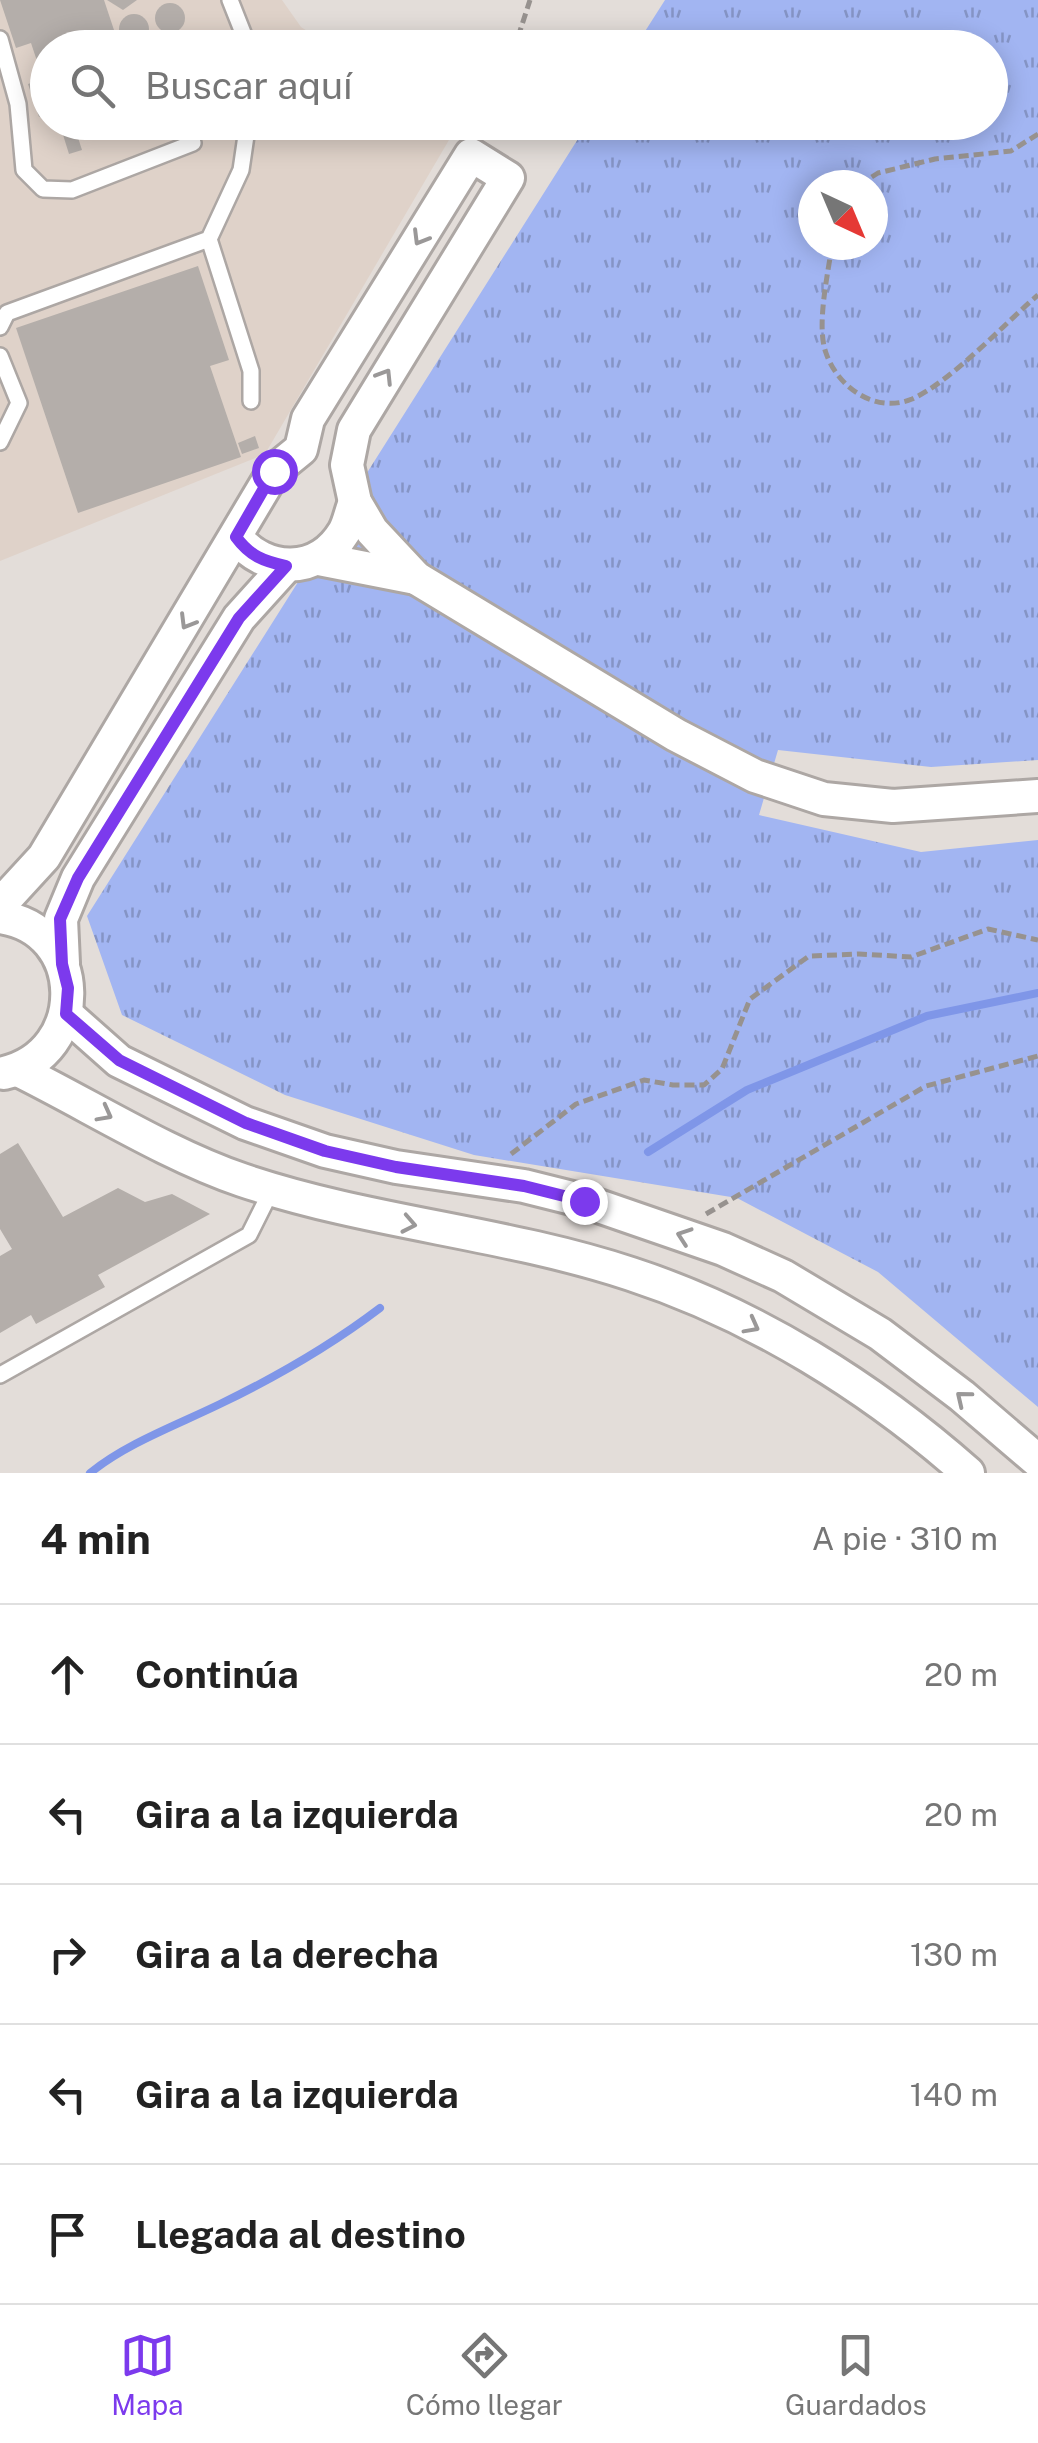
<!DOCTYPE html>
<html lang="es">
<meta charset="utf-8">
<style>
body{margin:0;font-family:"Public Sans",sans-serif;background:#f6f6f6;color:#222}
.compass{position:absolute;left:798px;top:170px;width:90px;height:90px;border-radius:50%;background:#fff;box-shadow:0 5px 25px #0003;rotate:136deg}
.stop{position:absolute;width:30px;height:30px;margin:-22px;border:8px solid #7c3aed;border-radius:50%;background:#fff}
.stop.end{background:#7c3aed;border-color:#fff;box-shadow:0 2px 10px #0008}
.list{margin:0;padding:0;list-style:none}
h2{display:flex;justify-content:space-between;align-items:center;height:130px;margin:0;padding:0 40px;font-size:42px}
h2 small{font-size:32px;font-weight:400;color:#767676}
.list li{display:grid;grid-template-columns:65px 1fr auto;gap:30px;align-items:center;box-sizing:border-box;height:140px;padding:0 40px;border-top:2px solid #e0e0e0}
.list b{display:block;font-size:38px;white-space:nowrap}
.list em{font-size:32px;font-style:normal;color:#767676}
.icon{flex:none;width:55px;height:55px;fill:none;stroke:currentColor;stroke-width:2;stroke-linecap:round;stroke-linejoin:round}
.map{position:relative;flex:none;width:1038px;height:1473px;overflow:hidden}
.search{position:absolute;background:#fff;box-shadow:0 5px 25px #0003;left:30px;right:30px;top:30px;height:110px;display:flex;align-items:center;gap:25px;box-sizing:border-box;padding:0 35px;border-radius:55px;color:#767676;font-size:38px}
.sheet{height:830px;background:#fff}
nav{display:flex;justify-content:space-around;align-items:center;box-sizing:border-box;height:140px;border-top:2px solid #e0e0e0;background:#fff;font-size:28px;color:#767676}
nav a{display:grid;justify-items:center;gap:5px}
nav .on{color:#7c3aed}
.map>svg:first-child{display:block}
.built{fill:#dfd2c9}
.grass{fill:url(#grass-tufts);fill-rule:evenodd}
.lines{fill:none;stroke-linecap:round;stroke-linejoin:round}
.stream{stroke:#7f96e8;stroke-width:8}
.building{fill:#b4aeaa}
.lane-casing{stroke:#ada7a4;stroke-width:20}
.street-casing{stroke:#ada7a4;stroke-width:38}
.path{stroke:#97928f;stroke-width:5;stroke-dasharray:10 5;stroke-linecap:butt}
.lane{stroke:#fff;stroke-width:15}
.street{stroke:#fff;stroke-width:32}
.oneway{stroke:#9a9898}
.route{stroke:#7c3aed;stroke-width:12}
</style>
<div class="map">
<svg width="1038" height="1473" viewBox="0 0 1038 1473">
<defs>
<pattern id="grass-tufts" width="24" height="20" patternUnits="userSpaceOnUse" patternTransform="scale(2.5)"><rect width="24" height="20" fill="#a2b5f2"/><path d="M3 7l-1-3M5 7V3M7 7l1-3M15 17l-1-3M17 17v-4M19 17l1-3" fill="none" stroke="#8594c5"/></pattern>
</defs>
<rect width="100%" height="100%" fill="#e3ddd9"/>
<!-- built -->
<path class="built" d="M0,0H282L301,27L332,47L48,48V122H449L456,128L265,454L0,561Z"/>
<!-- grass -->
<path class="grass" d="M665,0H1038V760L931,767L778,750L759,815L921,852L1038,840V1407L878,1272L737,1198L474,1155L285,1095L122,1015L87,916L588,123L990,122V48L635,47ZM813,185H873V245H813Z"/>
<g class="lines">
<!-- stream -->
<g class="stream">
<path d="M648,1152L747,1090L927,1016L1038,993"/>
<path d="M90,1473C127,1443 177,1425 220,1404C276,1377 330,1346 380,1308"/>
</g>
</g>
<!-- building -->
<g class="building">
<path d="M0,0H104L120,48H48V114L39,117L28,84L43,79L31,43L16,48Z"/>
<path d="M107,0H137L123,10Z"/>
<circle cx="170" cy="18" r="15"/>
<circle cx="134" cy="29" r="15"/>
<path d="M188,36L199,48H168L177,37Z"/>
<path d="M59,122H73L82,150L69,154Z"/>
<path d="M114,122H144L146,130L119,139Z"/>
<path d="M198,266L229,360L210,366L241,457L78,513L16,328Z"/>
<path d="M255,436L259,448L242,454L238,443Z"/>
<path d="M18,1143L63,1217L118,1188L145,1202L172,1194L210,1214L98,1275L105,1287L36,1324L31,1315L0,1333V1256L12,1249L0,1229V1154Z"/>
</g>
<g class="lines">
<defs>
<g id="lane">
<path d="M230,0L249,48"/>
<path d="M0,39L18,104L24,170L43,189L72,190L193,143"/>
<path d="M209,239L251,371V401"/>
<path d="M0,327L7,313L209,239L241,170L248,122"/>
<path d="M0,356L19,403L0,442"/>
<path d="M0,1375L249,1235L272,1189"/>
</g>
<g id="street">
<path d="M236,537C265,574 318,575 344,532C349,524 351,511 355,502"/>
<path d="M319,559L416,578"/>
<path d="M0,905L44,857L274,471L301,449L308,419L471,155L508,178L354,430L347,465L355,502L372,531L416,578L676,735L755,776L824,799L893,806L1038,796"/>
<path d="M0,917C88,929 90,1053 4,1073"/>
<path d="M63,963L61,919L78,878L239,618L286,566"/>
<path d="M66,1014L119,1061L245,1123L325,1151L396,1167L524,1186L584,1201L723,1249L783,1276L880,1334L962,1396L1038,1461"/>
<path d="M18,1070C89,1105 168,1155 242,1180C369,1223 504,1232 631,1274C754,1314 872,1388 968,1473"/>
</g>
</defs>
<!-- lane casing -->
<use href="#lane" class="lane-casing"/>
<!-- street casing -->
<use href="#street" class="street-casing"/>
<!-- path -->
<g class="path">
<path d="M507,48L519,34L530,0"/>
<path d="M859,185L878,173L935,159L1011,151L1038,134"/>
<path d="M832,245C828,274 816,326 826,353C838,388 876,414 912,399C952,381 1004,324 1038,295"/>
<path d="M511,1154L576,1104L644,1080L673,1085H704L722,1069L750,999L809,956L859,954L911,957L988,929L1038,940"/>
<path d="M706,1214L926,1086L1038,1056"/>
</g>
<!-- lane -->
<use href="#lane" class="lane"/>
<!-- street -->
<use href="#street" class="street"/>
</g>
<!-- one-way arrows -->
<defs><path id="oneway-chevron" d="M-2-3.5L2.5 0L-2 3.5" fill="none" stroke-width="1.6" stroke-linecap="round" stroke-linejoin="round" transform="scale(2.5)"/></defs>
<g class="oneway">
<use href="#oneway-chevron" transform="translate(420 238) rotate(121)"/>
<use href="#oneway-chevron" transform="translate(385 376) rotate(-58)"/>
<use href="#oneway-chevron" transform="translate(187 622) rotate(121)"/>
<use href="#oneway-chevron" transform="translate(105 1114) rotate(28)"/>
<use href="#oneway-chevron" transform="translate(409 1224) rotate(11)"/>
<use href="#oneway-chevron" transform="translate(684 1236) rotate(-161)"/>
<use href="#oneway-chevron" transform="translate(752 1326) rotate(28)"/>
<use href="#oneway-chevron" transform="translate(963 1398) rotate(-141)"/>
</g>
<g class="lines">
<!-- route -->
<path class="route" d="M274,471L236,537C250,556 263,561 286,566L239,618L78,878L60,919L62,964L68,988L66,1014L119,1060L246,1123L325,1151L396,1167L524,1186L584,1201"/>
</g>
</svg>
<svg class="compass" viewBox="-18 -18 36 36"><path d="M0-13l5 13h-10z" fill="#e53935"/><path d="M0 13l5-13h-10z" fill="#767676"/></svg>
<div class="stop" style="left:274px;top:471px"></div>
<div class="stop end" style="left:584px;top:1201px"></div>
<div class="search"><svg class="icon" aria-label="search" viewBox="0 0 24 24"><circle cx="10" cy="10" r="6"/><path d="M15 15l6 6"/></svg>Buscar aquí</div>
</div>
<section class="sheet">
<h2>4 min<small>A pie · 310 m</small></h2>
<ul class="list">
<li><svg class="icon" aria-label="ahead" viewBox="0 0 24 24"><path d="M12 20V5M6 11l6-6 6 6"/></svg><div><b>Continúa</b></div><em>20 m</em></li>
<li><svg class="icon" aria-label="left" viewBox="0 0 24 24"><path d="M17 20v-9H6M10 6l-5 5 5 5"/></svg><div><b>Gira a la izquierda</b></div><em>20 m</em></li>
<li><svg class="icon" aria-label="right" viewBox="0 0 24 24"><path d="M7 20v-9h11M14 6l5 5-5 5"/></svg><div><b>Gira a la derecha</b></div><em>130 m</em></li>
<li><svg class="icon" aria-label="left" viewBox="0 0 24 24"><path d="M17 20v-9H6M10 6l-5 5 5 5"/></svg><div><b>Gira a la izquierda</b></div><em>140 m</em></li>
<li><svg class="icon" aria-label="arrive" viewBox="0 0 24 24"><path d="M6 21V4h12l-3 4 3 4H6"/></svg><div><b>Llegada al destino</b></div></li>
</ul>
</section>
<nav>
<a class="on"><svg class="icon" aria-label="map" viewBox="0 0 24 24"><path d="M3 6l6-2 6 2 6-2v14l-6 2-6-2-6 2zM9 4v14M15 6v14"/></svg>Mapa</a>
<a><svg class="icon" aria-label="directions" viewBox="0 0 24 24"><path d="M12 3l9 9-9 9-9-9zM9 14v-3h6M13 9l2 2-2 2"/></svg>Cómo llegar</a>
<a><svg class="icon" aria-label="saved" viewBox="0 0 24 24"><path d="M7 4h10v16l-5-4-5 4z"/></svg>Guardados</a>
</nav>
